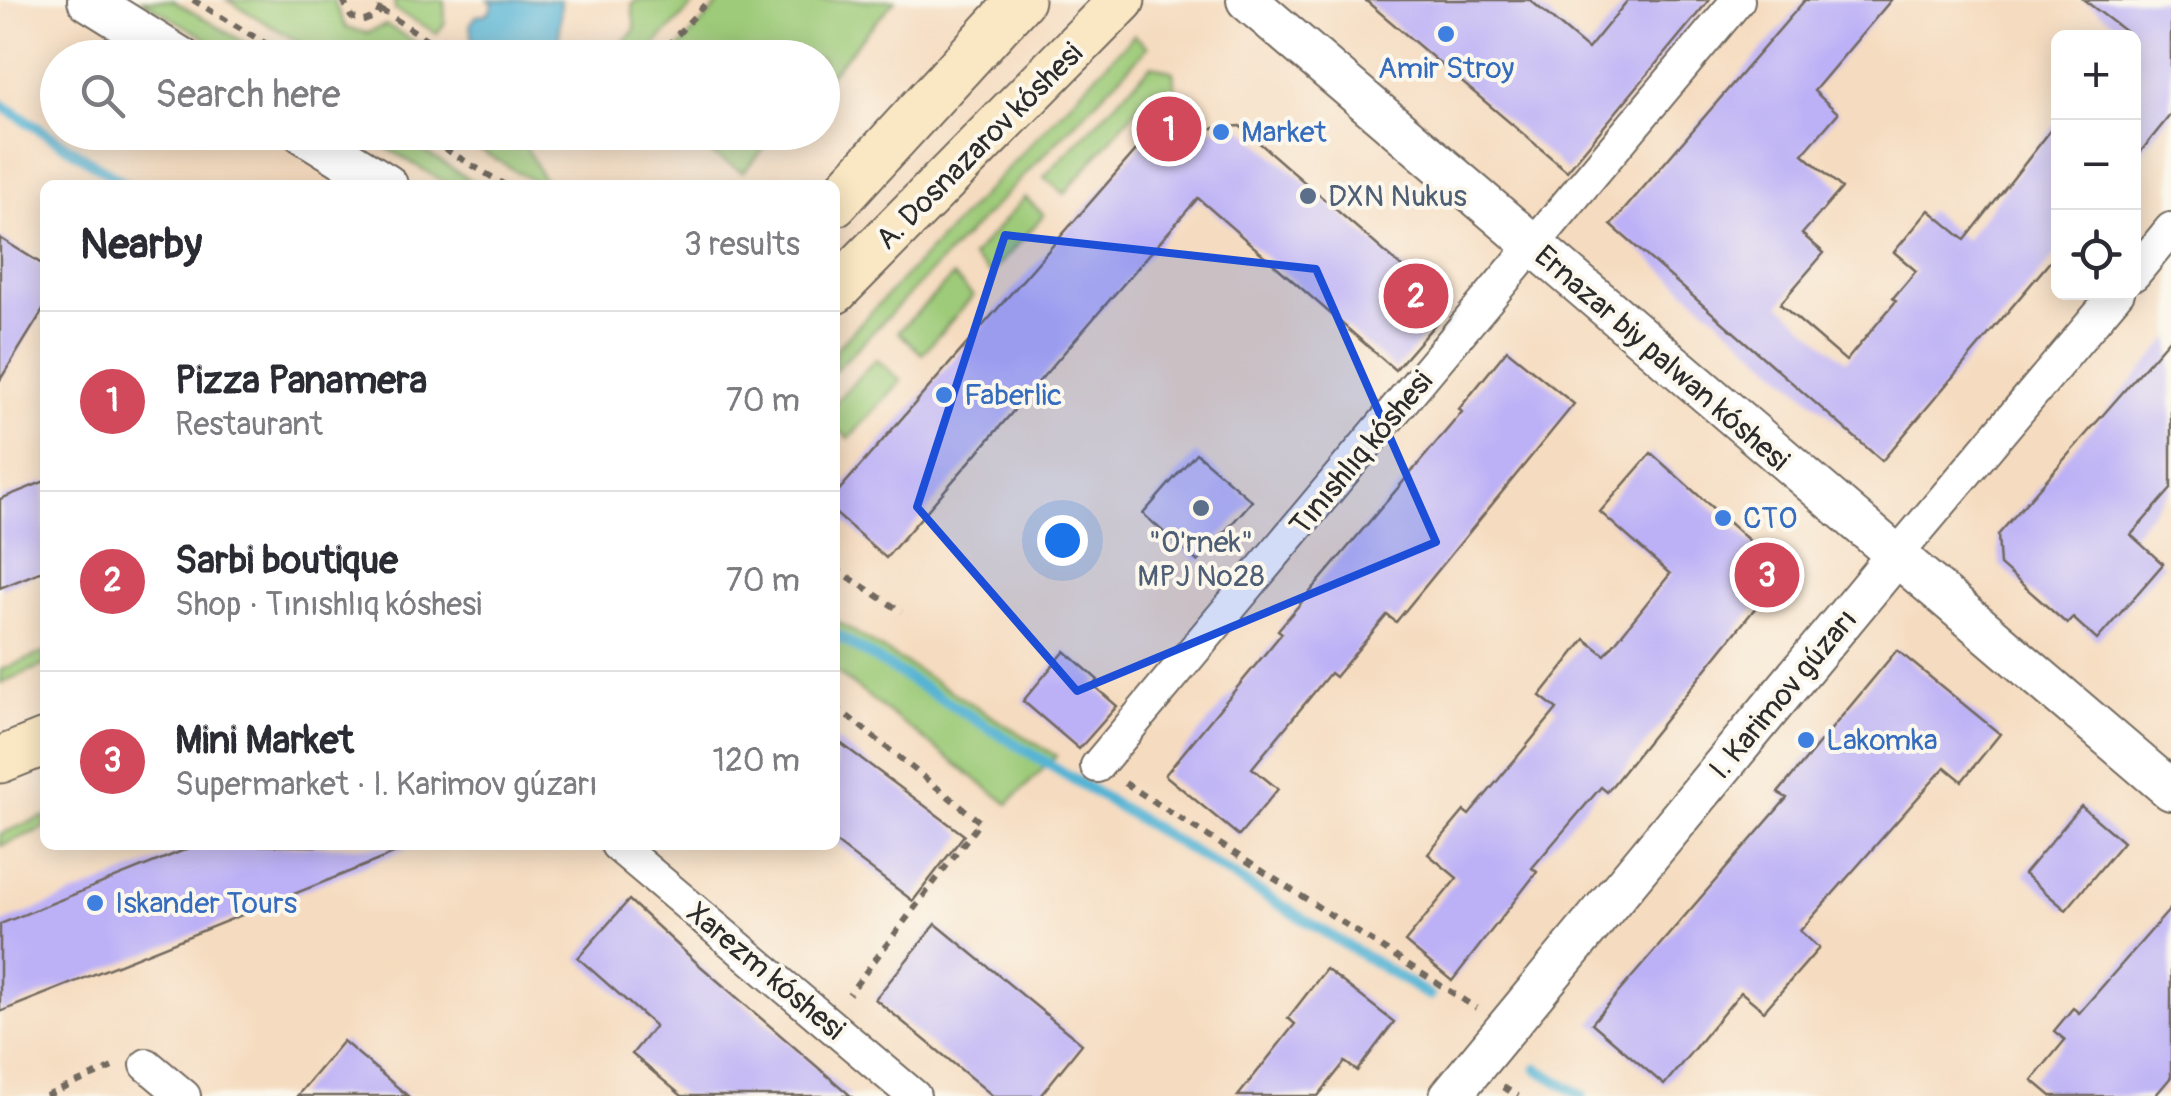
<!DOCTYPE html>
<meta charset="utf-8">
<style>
body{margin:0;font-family:Pangolin,sans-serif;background:#f2f2f3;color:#2b2b33}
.controls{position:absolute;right:30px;top:30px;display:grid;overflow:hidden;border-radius:15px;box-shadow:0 5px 25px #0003}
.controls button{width:90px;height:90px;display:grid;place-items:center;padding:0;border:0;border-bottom:2px solid #e1e1e2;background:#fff;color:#2b2b33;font:50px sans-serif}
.you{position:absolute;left:1062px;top:540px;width:35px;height:35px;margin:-25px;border:8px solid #fff;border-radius:50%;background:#1a73e8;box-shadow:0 0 0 15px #1a73e833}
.badge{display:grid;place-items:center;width:65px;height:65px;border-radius:50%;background:#d1495b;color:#fff;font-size:32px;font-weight:700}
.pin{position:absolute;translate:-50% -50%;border:5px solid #fff;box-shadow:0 2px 10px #0006}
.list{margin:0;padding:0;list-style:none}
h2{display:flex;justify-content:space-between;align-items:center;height:130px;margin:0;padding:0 40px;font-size:42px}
h2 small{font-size:32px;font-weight:400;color:#7c7c81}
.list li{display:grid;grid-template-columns:65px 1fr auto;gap:30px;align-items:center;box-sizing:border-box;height:180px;padding:0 40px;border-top:2px solid #e1e1e2}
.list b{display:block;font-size:38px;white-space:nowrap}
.list p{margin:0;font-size:32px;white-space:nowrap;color:#7c7c81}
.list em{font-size:32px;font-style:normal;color:#7c7c81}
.icon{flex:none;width:55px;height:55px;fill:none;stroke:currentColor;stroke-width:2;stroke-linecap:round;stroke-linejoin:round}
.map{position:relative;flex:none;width:2171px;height:1096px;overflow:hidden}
.search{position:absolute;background:#fff;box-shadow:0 5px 25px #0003;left:40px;top:40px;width:800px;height:110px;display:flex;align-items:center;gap:25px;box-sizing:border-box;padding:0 35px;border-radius:55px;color:#7c7c81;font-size:38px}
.panel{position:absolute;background:#fff;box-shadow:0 5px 25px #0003;left:40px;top:180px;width:800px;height:670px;border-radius:15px}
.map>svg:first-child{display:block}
.green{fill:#9ecb79;stroke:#647b52;stroke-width:2.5}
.water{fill:#56b4d4;stroke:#407080;stroke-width:2.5}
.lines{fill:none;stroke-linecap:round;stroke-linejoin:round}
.stream{stroke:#56b4d4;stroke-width:11}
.building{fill:#bcb0f6}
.minor-casing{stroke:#72695f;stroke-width:36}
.tertiary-casing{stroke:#72695f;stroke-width:44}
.secondary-casing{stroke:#72695f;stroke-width:49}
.path{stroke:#72695f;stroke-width:6;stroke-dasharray:8 8;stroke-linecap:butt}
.minor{stroke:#fff;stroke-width:32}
.tertiary{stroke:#fff;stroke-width:40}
.secondary{stroke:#fae7c3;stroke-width:45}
.marked{fill:#1d4ed8;fill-opacity:0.2;stroke:#1d4ed8;stroke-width:8;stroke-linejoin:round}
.shop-dot{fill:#3f7fe0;stroke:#fbf7ec;stroke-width:4}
.service-dot{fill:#5c6f8a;stroke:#fbf7ec;stroke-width:4}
.labels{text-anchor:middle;stroke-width:8;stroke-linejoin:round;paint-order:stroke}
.shop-label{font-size:30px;fill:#366cbe;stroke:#fbf7ec;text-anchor:start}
.street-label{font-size:30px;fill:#2b2b2b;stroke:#fbf7ec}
.service-label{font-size:30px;fill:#4e5e75;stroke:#fbf7ec;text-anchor:start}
</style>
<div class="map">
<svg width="2171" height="1096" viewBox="0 0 2171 1096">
<rect width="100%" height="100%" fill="#fbf7ec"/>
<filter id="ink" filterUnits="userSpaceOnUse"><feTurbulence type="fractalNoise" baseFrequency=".01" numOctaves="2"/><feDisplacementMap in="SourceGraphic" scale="20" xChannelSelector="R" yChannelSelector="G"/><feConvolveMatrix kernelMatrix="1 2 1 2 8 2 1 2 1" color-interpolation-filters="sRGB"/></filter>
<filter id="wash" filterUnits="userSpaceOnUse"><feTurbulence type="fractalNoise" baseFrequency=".0048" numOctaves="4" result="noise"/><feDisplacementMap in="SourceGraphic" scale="40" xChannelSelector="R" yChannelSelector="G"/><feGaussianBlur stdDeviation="2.25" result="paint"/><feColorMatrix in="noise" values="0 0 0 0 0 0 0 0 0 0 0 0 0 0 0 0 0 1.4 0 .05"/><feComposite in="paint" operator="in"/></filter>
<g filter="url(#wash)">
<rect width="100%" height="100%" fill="#f5dbbf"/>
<!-- green -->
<g class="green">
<path d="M142,0H172L269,57H237Z"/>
<path d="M227,0H333L346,28L367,33L386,25L441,57H324Z"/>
<path d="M394,0H444L445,23L437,33L395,10Z"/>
<path d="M637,0H698L643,57H629L620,45L635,30L632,4Z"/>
<path d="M723,0H895L823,82L822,58L671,57Z"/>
<path d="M1134,35L1148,47L835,371V350Z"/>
<path d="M1152,65L1173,72L1176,96L1144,100L1064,194L1044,177Z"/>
<path d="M362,133H394L479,185H449Z"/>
<path d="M451,133H519L546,185H540Z"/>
<path d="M674,133H778L743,172Z"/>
<path d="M1025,197L1044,215L991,274L972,257Z"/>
<path d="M953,276L973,296L922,354L898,332Z"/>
<path d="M876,359L901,381L849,438L835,427V402Z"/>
<path d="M835,620L1056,756L1008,804L835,671Z"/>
<path d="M45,652V665L0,683V670Z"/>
<path d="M45,816V828L0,846V834Z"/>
</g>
<!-- water -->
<path class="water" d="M489,0H561L559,39L540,57H502L472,40L470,25L476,16L489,13L493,3Z"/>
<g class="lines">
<!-- stream -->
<g class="stream">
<path d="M0,104L127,185"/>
<path d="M835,634L1430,996"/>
<path d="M1537,1069L1582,1096"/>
</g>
</g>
<g id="blocks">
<!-- building -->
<g class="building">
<path d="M1365,0H1530L1588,49L1628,0H1709L1567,171Z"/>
<path d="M1805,0H1891L1814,91L1838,113L1803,154L1842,188L1802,234L1824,253L1780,304L1846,361L1896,301L1893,298L1916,271L1894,252L1929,210L1965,240L2058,121V252L1882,461L1611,225Z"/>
<path d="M2084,0H2171V114L2134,160V38Z"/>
<path d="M1240,126L1449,308L1395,370L1198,198L886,558L835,513V495L1151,133Z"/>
<path d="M0,238L45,266V307L0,380Z"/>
<path d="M2171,337V489L2131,535L2163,564L2097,640L2073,618L2067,624L2000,565L1998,535Z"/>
<path d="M1507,350L1574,404L1396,622L1387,615L1335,677L1330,673L1252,768L1278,789L1239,836L1165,775L1282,633L1278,630L1462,412L1459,409Z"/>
<path d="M1196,453L1252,501L1198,562L1143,514Z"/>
<path d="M1651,453L1772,561L1777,581L1607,792L1601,787L1532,868L1537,872L1452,981L1405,942L1457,878L1428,854L1464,811L1469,815L1557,709L1540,696L1585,639L1605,655L1670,574L1600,512Z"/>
<path d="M45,481V570L0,588V499Z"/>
<path d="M1897,650L2000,734L1962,781L1945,767L1800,931L1819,948L1764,1011L1741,992L1664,1085L1592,1023L1787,798L1778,793Z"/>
<path d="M1065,651L1098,680L1094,686L1117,706L1079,749L1023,701Z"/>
<path d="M835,739L964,835L913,901L835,842Z"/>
<path d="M2081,806L2123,842L2066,910L2024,874Z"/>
<path d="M197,845L411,847L0,1012V924Z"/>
<path d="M629,900L697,963L851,1096H682L632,1054L655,1026L578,958Z"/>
<path d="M2171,908V1077L2155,1096H2051L2032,1080L2065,1040L2054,1031L2073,1008L2079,1013Z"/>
<path d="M936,924L1082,1044L1040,1096H993L875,999Z"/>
<path d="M1326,969L1394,1022L1357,1071L1345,1062L1318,1096H1238L1295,1024L1288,1018Z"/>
<path d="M343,1041L408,1096H297Z"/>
</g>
</g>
</g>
<g filter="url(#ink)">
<use href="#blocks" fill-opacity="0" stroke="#72695f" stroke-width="2.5"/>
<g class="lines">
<defs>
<g id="minor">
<path d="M2134,274L2171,229"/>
<path d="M1896,556L2118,292"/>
<path d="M1097,766L1738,0"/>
<path d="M617,845L914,1096"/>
<path d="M147,1065L184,1096"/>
</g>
<g id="tertiary">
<path d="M88,0L181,58"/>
<path d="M1247,0L2171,790"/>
<path d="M302,132L387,185"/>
<path d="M1450,1096L1896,556"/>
</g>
<g id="secondary">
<path d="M835,203L1021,0"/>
<path d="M835,291L1122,0"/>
<path d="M0,760L45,742"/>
</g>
</defs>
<!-- minor casing -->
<use href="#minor" class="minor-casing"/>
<!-- tertiary casing -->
<use href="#tertiary" class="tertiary-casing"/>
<!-- secondary casing -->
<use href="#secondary" class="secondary-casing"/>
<!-- path -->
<g class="path">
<path d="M193,0L290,58"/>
<path d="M343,0L351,17L364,21L377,16L384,0"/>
<path d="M381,10L447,52L457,50"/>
<path d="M656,58L709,0"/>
<path d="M417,132L505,185"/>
<path d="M835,568L902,612"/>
<path d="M835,706L980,822L849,994"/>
<path d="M1125,783L1476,1008"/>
<path d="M1503,1087L1518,1096"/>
<path d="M46,1096L115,1066"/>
</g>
<!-- minor -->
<use href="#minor" class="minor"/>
<!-- tertiary -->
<use href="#tertiary" class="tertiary"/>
<!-- secondary -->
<use href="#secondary" class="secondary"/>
</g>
</g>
<!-- marked area -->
<path class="marked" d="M1005,235L1316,269L1436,542L1077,691L917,507Z"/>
<!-- markers -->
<g class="shop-dot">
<circle cx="1446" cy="34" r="10"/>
<circle cx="1221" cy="132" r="10"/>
<circle cx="944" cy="395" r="10"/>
<circle cx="1723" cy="518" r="10"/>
<circle cx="1806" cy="740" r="10"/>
<circle cx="95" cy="903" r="10"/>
</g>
<g class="service-dot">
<circle cx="1308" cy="196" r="10"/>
<circle cx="1201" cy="508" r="10"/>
</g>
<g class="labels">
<!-- shop labels -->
<g class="shop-label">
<text x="1446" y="78" text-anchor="middle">Amir Stroy</text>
<text x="1241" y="142">Market</text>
<text x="964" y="405">Faberlic</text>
<text x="1743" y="528">СТО</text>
<text x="1826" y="750">Lakomka</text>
<text x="115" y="913">Iskander Tours</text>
</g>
<!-- street labels -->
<g class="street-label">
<text transform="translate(979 146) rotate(-45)" y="10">A. Dosnazarov kóshesi</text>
<text transform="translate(1662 358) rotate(41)" y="10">Ernazar biy palwan kóshesi</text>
<text transform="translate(1361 453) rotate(-50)" y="10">Tınıshlıq kóshesi</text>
<text transform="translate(1783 694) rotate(-50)" y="10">I. Karimov gúzarı</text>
<text transform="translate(766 971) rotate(40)" y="10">Xarezm kóshesi</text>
</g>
<!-- service labels -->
<g class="service-label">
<text x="1328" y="206">DXN Nukus</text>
<text x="1201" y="552" text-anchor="middle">"O'rnek"<tspan x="1201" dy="34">MPJ №28</tspan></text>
</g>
</g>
</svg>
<div class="controls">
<button>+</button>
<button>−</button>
<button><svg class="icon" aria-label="locate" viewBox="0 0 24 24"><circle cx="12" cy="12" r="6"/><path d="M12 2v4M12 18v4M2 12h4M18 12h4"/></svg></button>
</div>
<div class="you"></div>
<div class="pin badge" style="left:1169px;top:129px">1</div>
<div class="pin badge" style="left:1416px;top:296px">2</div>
<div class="pin badge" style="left:1767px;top:575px">3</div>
<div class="search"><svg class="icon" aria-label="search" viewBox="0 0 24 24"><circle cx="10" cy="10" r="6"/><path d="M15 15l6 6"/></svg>Search here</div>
<section class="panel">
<h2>Nearby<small>3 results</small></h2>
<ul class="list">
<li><span class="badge">1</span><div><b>Pizza Panamera</b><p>Restaurant</p></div><em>70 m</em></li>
<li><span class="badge">2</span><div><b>Sarbi boutique</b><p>Shop · Tınıshlıq kóshesi</p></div><em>70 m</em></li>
<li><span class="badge">3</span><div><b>Mini Market</b><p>Supermarket · I. Karimov gúzarı</p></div><em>120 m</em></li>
</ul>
</section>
</div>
